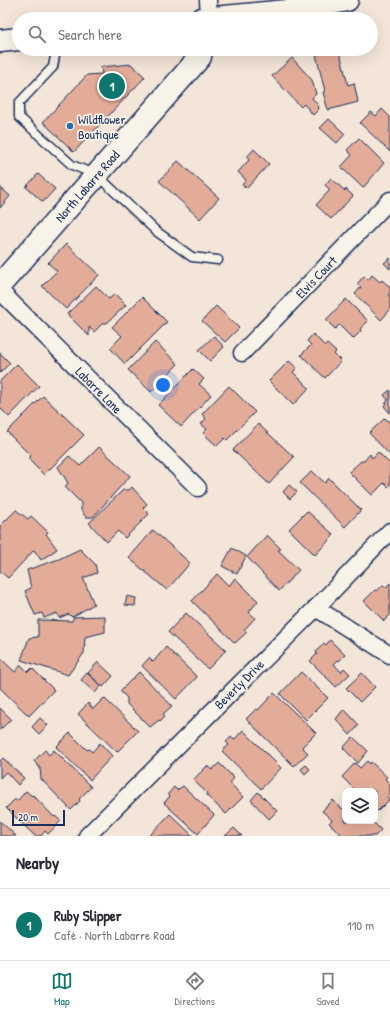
<!DOCTYPE html>
<meta charset="utf-8">
<style>
body{margin:0;font-family:"Patrick Hand",sans-serif;background:#f7f7f7;color:#2b2b33}
.controls{position:absolute;right:12px;bottom:12px;display:grid;overflow:hidden;border-radius:8px;box-shadow:0 4px 16px #0002}
.controls button{width:36px;height:36px;display:grid;place-items:center;padding:0;border:0;border-bottom:1px solid #e1e1e2;background:#fff;color:#2b2b33;font:20px sans-serif}
.scale{position:absolute;left:12px;bottom:10px;width:53px;box-sizing:border-box;padding-left:4px;border:2px solid #1b2f5e;border-top:0;font-size:11px;line-height:14px;white-space:nowrap;color:#1b2f5e;-webkit-text-stroke:3px #f7f3e8;paint-order:stroke}
.you{position:absolute;left:163px;top:385px;width:14px;height:14px;margin:-10px;border:3px solid #fff;border-radius:50%;background:#1a73e8;box-shadow:0 0 0 6px #1a73e833}
.badge{display:grid;place-items:center;width:26px;height:26px;border-radius:50%;background:#0f766e;color:#fff;font-size:13px;font-weight:700}
.pin{position:absolute;translate:-50% -50%;border:2px solid #fff;box-shadow:0 1px 4px #0006}
.list{margin:0;padding:0;list-style:none}
h2{display:flex;justify-content:space-between;align-items:center;height:52px;margin:0;padding:0 16px;font-size:17px}
h2 small{font-size:13px;font-weight:400;color:#7c7c81}
.list li{display:grid;grid-template-columns:26px 1fr auto;gap:12px;align-items:center;box-sizing:border-box;height:72px;padding:0 16px;border-top:1px solid #e1e1e2}
.list b{display:block;font-size:15px;white-space:nowrap}
.list p{margin:0;font-size:13px;white-space:nowrap;color:#7c7c81}
.list em{font-size:13px;font-style:normal;color:#7c7c81}
.icon{flex:none;width:22px;height:22px;fill:none;stroke:currentColor;stroke-width:2;stroke-linecap:round;stroke-linejoin:round}
.map{position:relative;flex:none;width:390px;height:836px;overflow:hidden}
.search{position:absolute;background:#fff;box-shadow:0 4px 16px #0002;left:12px;right:12px;top:12px;height:44px;display:flex;align-items:center;gap:10px;box-sizing:border-box;padding:0 14px;border-radius:22px;color:#7c7c81;font-size:15px}
.sheet{height:124px;background:#fff}
nav{display:flex;justify-content:space-around;align-items:center;box-sizing:border-box;height:56px;border-top:1px solid #e1e1e2;background:#fff;font-size:11px;color:#7c7c81}
nav a{display:grid;justify-items:center;gap:2px}
nav .on{color:#0f766e}
.map>svg:first-child{display:block}
.building{fill:#e3ac99;stroke:#1b2f5e}
.lines{fill:none;stroke-linecap:round;stroke-linejoin:round}
.lane-casing{stroke:#1b2f5e;stroke-width:11}
.street-casing{stroke:#1b2f5e;stroke-width:19}
.secondary-casing{stroke:#1b2f5e;stroke-width:25}
.lane{stroke:#f7f3e8;stroke-width:8}
.street{stroke:#f7f3e8;stroke-width:16}
.secondary{stroke:#f7f3e8;stroke-width:22}
.poi-dot{fill:#1f6fb2;stroke:#f7f3e8;stroke-width:1.5}
.labels{text-anchor:middle;stroke-width:3.5;stroke-linejoin:round;paint-order:stroke}
.poi-label{font-size:13px;fill:#1b2f5e;stroke:#f7f3e8;text-anchor:start}
.street-label{font-size:13px;fill:#1b2f5e;stroke:#f7f3e8}
</style>
<div class="map">
<svg width="390" height="836" viewBox="0 0 390 836">
<rect width="100%" height="100%" fill="#f3e5d8"/>
<filter id="ink" filterUnits="userSpaceOnUse"><feTurbulence type="fractalNoise" baseFrequency=".025" numOctaves="2"/><feDisplacementMap in="SourceGraphic" scale="8" xChannelSelector="R" yChannelSelector="G"/><feConvolveMatrix kernelMatrix="1 2 1 2 8 2 1 2 1" color-interpolation-filters="sRGB"/></filter>
<g filter="url(#ink)">
<!-- building -->
<g class="building">
<path d="M339,49L348,85L354,83L358,102L328,110L323,92L325,91L316,55Z"/>
<path d="M292,58L312,80L316,94L312,98L318,105L319,109L313,115L304,104L301,107L272,76Z"/>
<path d="M131,64L145,77L74,152L43,122L87,75L102,74L101,67Z"/>
<path d="M382,109L390,117V152L360,123L371,112L376,116Z"/>
<path d="M329,119L345,134L337,143L320,128Z"/>
<path d="M359,138L384,163L363,188L341,167L352,155L347,150Z"/>
<path d="M254,149L269,164L247,188L242,185L246,180L238,172L249,160L247,157Z"/>
<path d="M178,161L219,198L200,219L159,181Z"/>
<path d="M38,174L55,189L43,202L26,187Z"/>
<path d="M331,178L345,191L346,189L353,196L331,219L316,205L330,190L325,185Z"/>
<path d="M0,187L10,196L0,208Z"/>
<path d="M66,244L99,275L66,309L42,286L57,271L48,263Z"/>
<path d="M390,258V269L384,263Z"/>
<path d="M372,275L380,282L382,280L390,287V293L388,295L390,296V310L381,320L355,294L361,287L357,284L364,276L368,280Z"/>
<path d="M96,286L109,299L115,294L126,305L107,323H103L94,332L89,327V336L67,314Z"/>
<path d="M142,297L167,322L125,364L110,348L122,336L112,327Z"/>
<path d="M346,299L368,321L360,329L361,331L353,339L339,325L335,329L326,320Z"/>
<path d="M216,306L239,328L225,342L202,321Z"/>
<path d="M313,334L325,346L327,344L336,352L334,354L341,361L325,378L301,355L311,345L307,341Z"/>
<path d="M214,336L224,347L210,361L199,350Z"/>
<path d="M155,342L178,364L151,392L128,370Z"/>
<path d="M0,353L10,363L0,373Z"/>
<path d="M289,361L297,368L293,372L309,388L293,405L269,381Z"/>
<path d="M17,364L39,386L9,417L0,408V381Z"/>
<path d="M193,369L204,379L199,384L211,395L181,427L158,405Z"/>
<path d="M229,386L255,412L227,440L225,438L217,446L203,433L207,429L201,424L206,419L202,414Z"/>
<path d="M390,390V413L384,406L388,400L384,395Z"/>
<path d="M43,396L84,435L44,475L28,459L31,456L7,432Z"/>
<path d="M385,418L390,423V455L369,433Z"/>
<path d="M258,424L294,457L269,484L233,450Z"/>
<path d="M99,447L130,476L93,517H86L81,510V503L65,487L68,483L58,467L69,456L80,466Z"/>
<path d="M378,452L390,464V485L388,487L384,483L372,495L349,472L361,461H364L370,454L372,458Z"/>
<path d="M312,471L325,483L329,478L361,510L345,527L300,483Z"/>
<path d="M289,485L297,492L290,499L283,492Z"/>
<path d="M132,487L147,504L143,508L149,514L125,538L118,531L107,542L89,523L123,490H129Z"/>
<path d="M16,510L28,519L31,516L48,532L46,534L57,549L41,560L34,550L8,578L0,571V526Z"/>
<path d="M307,511L334,535L315,555L289,529Z"/>
<path d="M153,530L190,563L167,590L129,558Z"/>
<path d="M267,535L281,549L278,550L299,570L279,591L247,557Z"/>
<path d="M232,548L246,556L237,574L222,566Z"/>
<path d="M80,549L95,564L97,573L83,578L94,604L72,617L69,614L59,618L57,613L44,618L42,613L35,615L25,591L31,588L27,570L59,559Z"/>
<path d="M217,574L229,586L235,578L258,601L249,612L255,618L244,630L247,632L235,643L192,601Z"/>
<path d="M390,583V615L384,621L364,601L375,590L377,591L383,585L386,587Z"/>
<path d="M127,596L136,598L135,606L125,605Z"/>
<path d="M186,613L226,650L208,669L168,632Z"/>
<path d="M105,616V632L85,637L84,653L68,675L21,660L29,638L38,637V620L72,621L74,617Z"/>
<path d="M330,640L345,655L339,661L338,660L334,664L341,672L344,668L350,674L336,687L310,661L317,654L316,652L324,643L326,645Z"/>
<path d="M166,647L197,677L176,699L142,666L149,658L153,662Z"/>
<path d="M0,658L15,672L21,665L28,672L32,668L54,690L29,716L0,688Z"/>
<path d="M98,662L113,676L103,687L88,673Z"/>
<path d="M139,672L172,706L163,714L165,716L160,721L159,720L150,727L127,704V698L120,691Z"/>
<path d="M301,672L328,698L306,720L280,694Z"/>
<path d="M87,673L101,686L95,693L81,680Z"/>
<path d="M362,673L375,687L360,702L346,688Z"/>
<path d="M274,693L316,733L302,747L308,753L294,766L246,719L256,709L258,710Z"/>
<path d="M104,698L138,731L117,752L78,714L88,703L93,709Z"/>
<path d="M0,708L11,719L0,730Z"/>
<path d="M344,709L359,725L350,735L336,719Z"/>
<path d="M40,718L48,725L39,734L32,727Z"/>
<path d="M243,730L281,768L261,789L222,751L229,745L226,742L231,737L234,740Z"/>
<path d="M70,733L87,750L89,749L92,752L100,743L112,756L90,780L56,747Z"/>
<path d="M353,737L368,751L358,763L343,748Z"/>
<path d="M45,750L49,755L54,750L91,787L79,799L80,801L71,810L41,779L40,768L34,761Z"/>
<path d="M3,758L24,778L18,785L6,772L0,778V761Z"/>
<path d="M367,761L370,764L371,762L387,777L385,779L390,784V794L387,797L389,800L378,811L375,808V791H356L342,777L355,763L360,768Z"/>
<path d="M219,763L234,778L230,783L243,797L226,814L206,795L207,793L193,780L207,766L212,770Z"/>
<path d="M306,765L310,769L305,774L301,769Z"/>
<path d="M183,786L214,815L198,834L164,803L170,796L168,794L174,787L177,790Z"/>
<path d="M26,791L32,796L33,795L54,817L55,816L61,821L48,834L45,831L41,836H35L6,808L14,800H18Z"/>
<path d="M258,792L277,811L269,819L251,800Z"/>
<path d="M333,800L342,809L345,806V821H372L381,830L375,836H343L329,823L332,820L322,811Z"/>
<path d="M170,814L193,836H149Z"/>
<path d="M0,821L16,836H0Z"/>
<path d="M234,828L242,836H225Z"/>
</g>
<g class="lines">
<defs>
<path id="lane" d="M54,49L55,56L53,67L19,103V117L72,165L97,175L156,231L192,257L218,260"/>
<g id="street">
<path d="M208,0L209,18"/>
<path d="M0,291L198,488"/>
<path d="M242,353L390,200"/>
<path d="M316,608L390,655"/>
<path d="M87,836L316,608L390,531"/>
</g>
<g id="secondary">
<path d="M202,19L298,10L347,0"/>
<path d="M0,41L19,39"/>
<path d="M0,285L200,57L201,49"/>
</g>
</defs>
<!-- lane casing -->
<use href="#lane" class="lane-casing"/>
<!-- street casing -->
<use href="#street" class="street-casing"/>
<!-- secondary casing -->
<use href="#secondary" class="secondary-casing"/>
<!-- lane -->
<use href="#lane" class="lane"/>
<!-- street -->
<use href="#street" class="street"/>
<!-- secondary -->
<use href="#secondary" class="secondary"/>
</g>
</g>
<!-- markers -->
<circle class="poi-dot" cx="70" cy="126" r="4"/>
<g class="labels">
<!-- poi labels -->
<g class="poi-label">
<text x="78" y="124">Wildflower<tspan x="78" dy="15">Boutique</tspan></text>
</g>
<!-- street labels -->
<g class="street-label">
<text transform="translate(87 186) rotate(-49)" y="5">North Labarre Road</text>
<text transform="translate(316 277) rotate(-46)" y="5">Elvis Court</text>
<text transform="translate(99 390) rotate(45)" y="5">Labarre Lane</text>
<text transform="translate(239 684) rotate(-45)" y="5">Beverly Drive</text>
</g>
</g>
</svg>
<div class="controls">
<button><svg class="icon" aria-label="layers" viewBox="0 0 24 24"><path d="M12 4l9 5-9 5-9-5zM3 14l9 5 9-5"/></svg></button>
</div>
<div class="scale">20 m</div>
<div class="you"></div>
<div class="pin badge" style="left:112px;top:86px">1</div>
<div class="search"><svg class="icon" aria-label="search" viewBox="0 0 24 24"><circle cx="10" cy="10" r="6"/><path d="M15 15l6 6"/></svg>Search here</div>
</div>
<section class="sheet">
<h2>Nearby<small></small></h2>
<ul class="list">
<li><span class="badge">1</span><div><b>Ruby Slipper</b><p>Café · North Labarre Road</p></div><em>110 m</em></li>
</ul>
</section>
<nav>
<a class="on"><svg class="icon" aria-label="map" viewBox="0 0 24 24"><path d="M3 6l6-2 6 2 6-2v14l-6 2-6-2-6 2zM9 4v14M15 6v14"/></svg>Map</a>
<a><svg class="icon" aria-label="directions" viewBox="0 0 24 24"><path d="M12 3l9 9-9 9-9-9zM9 14v-3h6M13 9l2 2-2 2"/></svg>Directions</a>
<a><svg class="icon" aria-label="saved" viewBox="0 0 24 24"><path d="M7 4h10v16l-5-4-5 4z"/></svg>Saved</a>
</nav>
